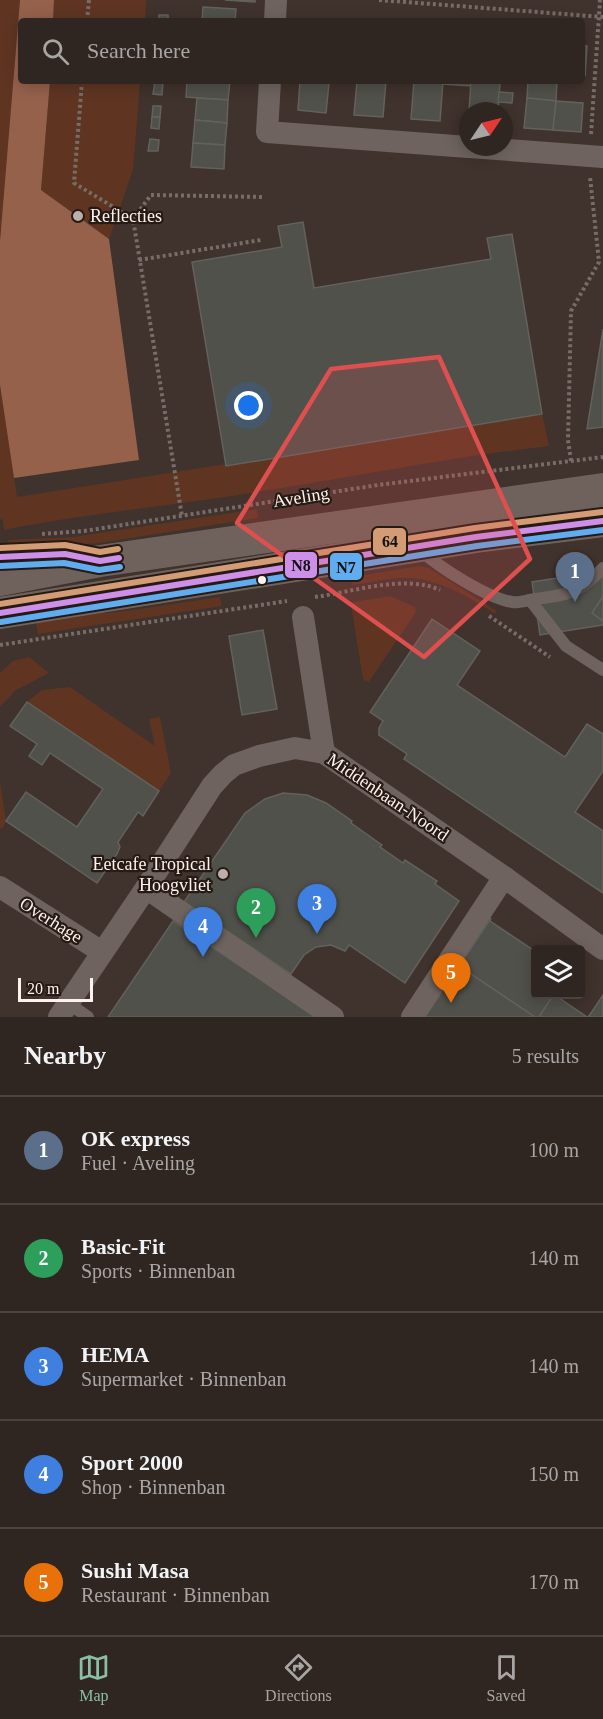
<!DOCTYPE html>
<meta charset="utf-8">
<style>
body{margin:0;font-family:"Times New Roman",serif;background:#3c322e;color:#f1f3f6}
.controls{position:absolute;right:18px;bottom:18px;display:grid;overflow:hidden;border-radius:6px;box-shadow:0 3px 15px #0003}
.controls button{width:54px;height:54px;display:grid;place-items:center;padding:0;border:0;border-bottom:2px solid #4b433f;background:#302621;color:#f1f3f6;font:30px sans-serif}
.compass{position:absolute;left:459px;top:102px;width:54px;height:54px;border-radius:50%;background:#302621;box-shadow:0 3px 15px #0003;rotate:55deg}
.scale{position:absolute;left:18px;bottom:15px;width:75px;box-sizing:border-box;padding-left:6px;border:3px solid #fff1ec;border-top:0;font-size:16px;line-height:21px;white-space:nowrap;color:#fff1ec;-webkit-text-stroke:4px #261a15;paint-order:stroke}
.you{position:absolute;left:249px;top:406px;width:21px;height:21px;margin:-15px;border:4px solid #fff;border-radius:50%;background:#1a73e8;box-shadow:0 0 0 9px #1a73e833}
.badge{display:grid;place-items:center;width:39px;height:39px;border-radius:50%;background:#8abfa5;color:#fff;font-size:20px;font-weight:700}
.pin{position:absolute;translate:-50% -50px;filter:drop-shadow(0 2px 3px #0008)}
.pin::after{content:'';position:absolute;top:32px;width:21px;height:18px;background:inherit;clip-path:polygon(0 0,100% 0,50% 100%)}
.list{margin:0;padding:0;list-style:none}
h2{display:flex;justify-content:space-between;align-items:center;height:78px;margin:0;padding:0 24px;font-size:26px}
h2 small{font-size:20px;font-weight:400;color:#a8a5a5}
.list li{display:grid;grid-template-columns:39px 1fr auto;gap:18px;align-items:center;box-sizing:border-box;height:108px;padding:0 24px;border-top:2px solid #4b433f}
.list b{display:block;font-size:22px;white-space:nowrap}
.list p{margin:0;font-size:20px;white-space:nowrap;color:#a8a5a5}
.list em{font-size:20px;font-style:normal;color:#a8a5a5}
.icon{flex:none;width:33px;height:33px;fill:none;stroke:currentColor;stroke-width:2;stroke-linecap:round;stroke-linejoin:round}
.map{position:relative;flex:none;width:603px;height:1017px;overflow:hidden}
.search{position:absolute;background:#302621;box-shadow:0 3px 15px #0003;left:18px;right:18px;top:18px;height:66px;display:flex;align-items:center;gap:15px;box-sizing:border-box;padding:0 21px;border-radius:6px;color:#a8a5a5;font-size:22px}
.sheet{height:618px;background:#302621}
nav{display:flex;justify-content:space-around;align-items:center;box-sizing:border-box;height:84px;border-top:2px solid #4b433f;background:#302621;font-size:16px;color:#a8a5a5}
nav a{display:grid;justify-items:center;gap:3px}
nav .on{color:#8abfa5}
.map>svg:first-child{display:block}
.green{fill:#5f3522}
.water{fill:#95614b}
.building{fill:#50514b;stroke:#62625d;stroke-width:1.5}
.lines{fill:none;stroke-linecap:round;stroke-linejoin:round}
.path{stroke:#766c68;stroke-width:4;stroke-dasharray:3 3;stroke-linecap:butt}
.lane{stroke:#6e635f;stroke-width:12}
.street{stroke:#6e635f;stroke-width:22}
.secondary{stroke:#6f625c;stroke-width:32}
.bus-1-casing{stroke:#261a15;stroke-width:10}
.bus-2-casing{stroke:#261a15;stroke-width:10}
.bus-3-casing{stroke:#261a15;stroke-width:10}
.bus-1{stroke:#ce8fe9;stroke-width:6}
.bus-2{stroke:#60acee;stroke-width:6}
.bus-3{stroke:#d39c74;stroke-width:6}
.marked{fill:#de504f;fill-opacity:0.2;stroke:#de504f;stroke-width:4.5;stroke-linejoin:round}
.poi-dot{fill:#bcaea9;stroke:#261a15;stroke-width:2}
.bus-dot{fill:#fff1ec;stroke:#261a15;stroke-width:2}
.labels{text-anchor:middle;stroke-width:4.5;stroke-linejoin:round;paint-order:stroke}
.poi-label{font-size:18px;fill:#fff1ec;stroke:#261a15;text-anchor:start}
.street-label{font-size:18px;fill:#fff1ec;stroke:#261a15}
.line-badge{stroke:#261a15;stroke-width:2}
.pale-badge-label{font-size:16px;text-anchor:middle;font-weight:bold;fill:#111}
</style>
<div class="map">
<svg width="603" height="1017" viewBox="0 0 603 1017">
<rect width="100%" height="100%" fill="#40322c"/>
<!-- green -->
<g class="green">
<path d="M0,0H20L0,241Z"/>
<path d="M54,0H146L145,21H53Z"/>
<path d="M50,81H140L133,170L109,239L41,190Z"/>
<path d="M0,385L17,497L542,414L549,446C435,459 324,483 211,499C142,509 72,516 4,530L3,520L0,519Z"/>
<path d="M257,509L258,518L99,543L15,549L7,540L73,537Z"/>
<path d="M419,566L429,568L497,611L495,614C468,596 434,576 399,578C384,579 368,583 352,585L351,577Z"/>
<path d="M390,596L415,607L416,612L372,677L369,682L365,681L363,679L351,605L353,602Z"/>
<path d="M220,597L222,606L38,634L35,617L64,612L107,613L133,610Z"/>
<path d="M29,657L49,673L16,690L0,707V673L13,661Z"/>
<path d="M70,687L155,746L149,719L160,717L171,773L159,791L27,702L42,690Z"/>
<path d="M0,782L6,821L2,829L0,828Z"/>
</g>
<!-- water -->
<path class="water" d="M20,0H54L53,21H21V81H50L41,190L109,239L139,460L14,478L0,385V241Z"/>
<!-- building -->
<g class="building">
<path d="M225,0H255V2Z"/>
<path d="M203,7L236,9L235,21H202Z"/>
<rect x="159" y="15" width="9" height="6"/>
<path d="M582,46H587L585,76H582Z"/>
<path d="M155,81H163L162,95L153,94Z"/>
<path d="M187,81H230L228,100L186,97Z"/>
<path d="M300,81L329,83L326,113L298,110Z"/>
<path d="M357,81H386L383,117L354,115Z"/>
<path d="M443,81L440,121L411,119L414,81Z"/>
<path d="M443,81H471V86L443,84Z"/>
<path d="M471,81L500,83L498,111H469Z"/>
<path d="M528,81H557L556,101L527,98Z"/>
<path d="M499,92L513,93L512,103L498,102Z"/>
<path d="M197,98L228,100L227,123L195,120Z"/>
<path d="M527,98L556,101L553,130L524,128Z"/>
<path d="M556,101L583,103L581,132L553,130Z"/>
<path d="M153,106H161L160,117H152Z"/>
<path d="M152,117H160L159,129L151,128Z"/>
<path d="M195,120L227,123L225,145L193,143Z"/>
<path d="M150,139L159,140L158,151H148Z"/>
<path d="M193,143L225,145L224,169L191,167Z"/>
<path d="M303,222L314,288L491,259L487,238L512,234L542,414L226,466L192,262L282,247L278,226Z"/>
<path d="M603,329V427L587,429Z"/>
<path d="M603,571V625L540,635L532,582Z"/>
<path d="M603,596V621L592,613Z"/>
<path d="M432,619L480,651L457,685L565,757L587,724L603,734V771L575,812L603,831V893L404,759L407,754L379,735V728L383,721L370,712Z"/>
<path d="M263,630L277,709L242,715L229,636Z"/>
<path d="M27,702L159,791L143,816L138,812L118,842L120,847L117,854L97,883L6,821L26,792L77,827L103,789L50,753L42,765L29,756L37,744L10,726Z"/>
<path d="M283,793L307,795L326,803L352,821L351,823L382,845L380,847L403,863L405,860L437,881L435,884L459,901L405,983L349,945L345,951L331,945L316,947L304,955L291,974L184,902L245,813L265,799Z"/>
<path d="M491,918L490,921L536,952V994H554L539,1017H535L459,966Z"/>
<path d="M173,921L316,1017H108Z"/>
<path d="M459,966L535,1017H425Z"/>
<path d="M554,994L565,1002L587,1017H539Z"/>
<path d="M603,995V1017H588L591,1013Z"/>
</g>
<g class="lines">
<!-- path -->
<g class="path">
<path d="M379,0L603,17"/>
<path d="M87,21L89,0"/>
<path d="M82,81L74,183L133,219L182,516"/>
<path d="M591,134L600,0"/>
<path d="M133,219L151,195L264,197"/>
<path d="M139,260L261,240"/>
<path d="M571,461L568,440L571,311L599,262L590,177"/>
<path d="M42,534L84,531L378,485L603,457"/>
<path d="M315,597C353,592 404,574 440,590"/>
<path d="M489,616L550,657"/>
<path d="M0,645L287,601"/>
</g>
<!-- lane -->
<g class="lane">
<path d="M420,550C439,567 487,598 512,602C519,603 527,600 535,599C567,595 581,593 603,568"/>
<path d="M0,557L63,554"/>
<path d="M530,600L566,646L603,670"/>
<path d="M68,1003L88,1017"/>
</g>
<!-- street -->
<g class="street">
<path d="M275,21L276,0"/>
<path d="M270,81L267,132L468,147"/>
<path d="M469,147L603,157"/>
<path d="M303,617L324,753"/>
<path d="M0,887L102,952"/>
<path d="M146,888L333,1017"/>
<path d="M59,1017L146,888L212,786L223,774L234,765L259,756L295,748L324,753L504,877L603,949"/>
<path d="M412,1017L504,877"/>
</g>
<!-- secondary -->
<g class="secondary">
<path d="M0,580L100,561L603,489"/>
<path d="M0,613L476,537L603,521"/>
</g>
<defs>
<g id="bus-1">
<path d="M0,557L65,554L100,561L119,558"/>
<path d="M0,613L476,537L603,521"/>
</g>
<g id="bus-2">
<path d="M0,566L64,563L99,570L120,567"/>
<path d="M1,622L477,546L603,530"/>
</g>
<g id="bus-3">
<path d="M0,548L65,545L100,552L118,549"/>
<path d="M0,604L475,528L602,512"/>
</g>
</defs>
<!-- bus-1 casing -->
<use href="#bus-1" class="bus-1-casing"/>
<!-- bus-2 casing -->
<use href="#bus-2" class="bus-2-casing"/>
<!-- bus-3 casing -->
<use href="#bus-3" class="bus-3-casing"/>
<!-- bus-1 -->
<use href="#bus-1" class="bus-1"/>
<!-- bus-2 -->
<use href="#bus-2" class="bus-2"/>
<!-- bus-3 -->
<use href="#bus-3" class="bus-3"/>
</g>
<!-- marked area -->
<path class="marked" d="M439,357L530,559L424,657L237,523L331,369Z"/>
<!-- markers -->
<g class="poi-dot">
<circle cx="78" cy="216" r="6"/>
<circle cx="223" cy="874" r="6"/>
</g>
<circle class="bus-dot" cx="262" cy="580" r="5"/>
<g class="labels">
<!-- poi labels -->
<g class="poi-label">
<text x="90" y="222">Reflecties</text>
<text x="211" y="870" text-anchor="end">Eetcafe Tropical<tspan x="211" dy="21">Hoogvliet</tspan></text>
</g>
<!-- street labels -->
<g class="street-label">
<text transform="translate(301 497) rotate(-9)" y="6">Aveling</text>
<text transform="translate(388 797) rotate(34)" y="6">Middenbaan-Noord</text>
<text transform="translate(51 920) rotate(32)" y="6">Overhage</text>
</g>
</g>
<g class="line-badge">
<rect x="372" y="527" width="35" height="29" rx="6" fill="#d39c74"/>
<rect x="284" y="551" width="34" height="28" rx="6" fill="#ce8fe9"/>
<rect x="329" y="552" width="34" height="29" rx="6" fill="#60acee"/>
</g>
<g class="pale-badge-label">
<text x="390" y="547">64</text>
<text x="301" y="571">N8</text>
<text x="346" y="573">N7</text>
</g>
</svg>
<div class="controls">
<button><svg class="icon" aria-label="layers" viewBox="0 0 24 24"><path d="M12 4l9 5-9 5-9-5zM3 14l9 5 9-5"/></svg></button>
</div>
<svg class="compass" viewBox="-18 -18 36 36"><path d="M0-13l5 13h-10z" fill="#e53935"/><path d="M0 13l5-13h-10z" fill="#a8a5a5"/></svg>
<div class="scale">20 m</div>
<div class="you"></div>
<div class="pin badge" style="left:575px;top:602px;background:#5c6f8a">1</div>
<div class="pin badge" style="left:256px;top:938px;background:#2e9e5b">2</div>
<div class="pin badge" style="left:317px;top:934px;background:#3f7fe0">3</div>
<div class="pin badge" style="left:203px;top:957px;background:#3f7fe0">4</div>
<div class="pin badge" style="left:451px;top:1003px;background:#e8710a">5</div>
<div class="search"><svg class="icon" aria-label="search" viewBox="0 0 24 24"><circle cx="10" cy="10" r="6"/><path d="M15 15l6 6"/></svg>Search here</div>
</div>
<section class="sheet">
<h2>Nearby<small>5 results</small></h2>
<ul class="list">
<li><span class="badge" style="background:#5c6f8a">1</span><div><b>OK express</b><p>Fuel · Aveling</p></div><em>100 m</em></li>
<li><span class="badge" style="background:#2e9e5b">2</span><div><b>Basic-Fit</b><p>Sports · Binnenban</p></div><em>140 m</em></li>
<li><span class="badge" style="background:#3f7fe0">3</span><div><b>HEMA</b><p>Supermarket · Binnenban</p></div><em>140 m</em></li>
<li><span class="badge" style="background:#3f7fe0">4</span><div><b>Sport 2000</b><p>Shop · Binnenban</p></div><em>150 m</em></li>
<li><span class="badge" style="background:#e8710a">5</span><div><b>Sushi Masa</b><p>Restaurant · Binnenban</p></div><em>170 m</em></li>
</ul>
</section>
<nav>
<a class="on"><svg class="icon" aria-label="map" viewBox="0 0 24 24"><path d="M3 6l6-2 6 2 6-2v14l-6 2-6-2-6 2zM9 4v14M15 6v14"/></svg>Map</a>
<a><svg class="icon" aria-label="directions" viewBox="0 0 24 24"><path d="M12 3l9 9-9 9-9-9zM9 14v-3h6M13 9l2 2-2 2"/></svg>Directions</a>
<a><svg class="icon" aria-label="saved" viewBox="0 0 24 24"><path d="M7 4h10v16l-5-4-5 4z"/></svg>Saved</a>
</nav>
